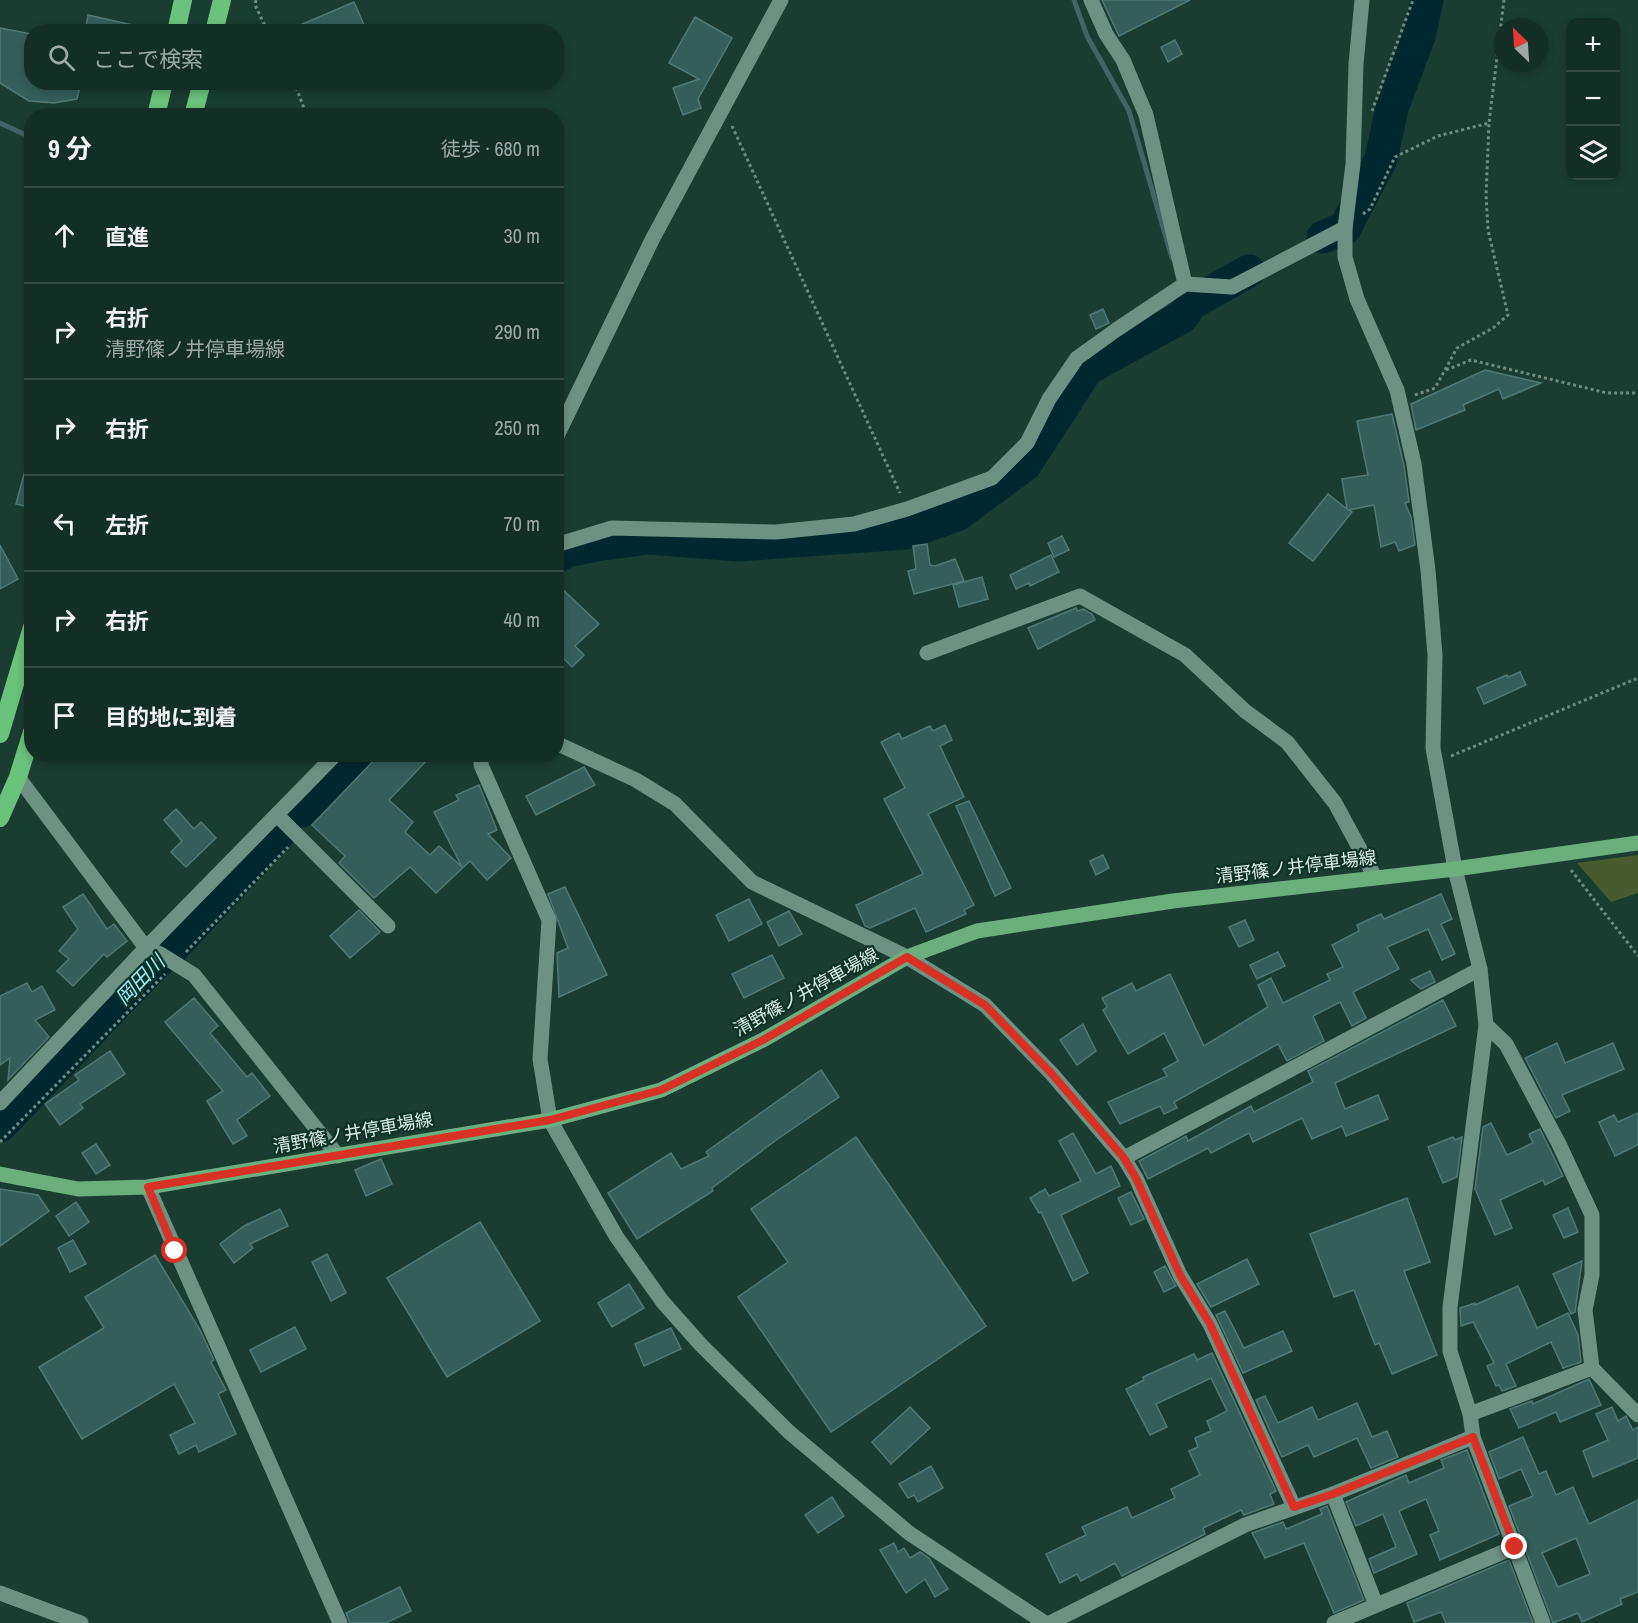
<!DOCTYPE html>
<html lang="ja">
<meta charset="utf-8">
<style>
body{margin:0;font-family:"Archivo Narrow","Noto Sans JP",sans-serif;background:#203a32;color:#f1f3f6}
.controls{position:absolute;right:18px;top:18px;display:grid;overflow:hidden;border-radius:12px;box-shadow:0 3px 9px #0003}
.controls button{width:54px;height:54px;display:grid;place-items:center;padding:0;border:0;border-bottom:2px solid #324a42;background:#132e25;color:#f1f3f6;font:30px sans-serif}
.compass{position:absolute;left:1494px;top:18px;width:54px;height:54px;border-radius:50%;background:#132e25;box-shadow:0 3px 9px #0003;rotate:335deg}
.stop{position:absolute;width:18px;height:18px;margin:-14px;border:4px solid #d93025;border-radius:50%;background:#fff}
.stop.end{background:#d93025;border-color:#fff;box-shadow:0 2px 6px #0008}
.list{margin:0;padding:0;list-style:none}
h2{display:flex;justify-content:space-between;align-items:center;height:78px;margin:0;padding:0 24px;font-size:26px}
h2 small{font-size:20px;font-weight:400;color:#9da8a7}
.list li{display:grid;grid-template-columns:39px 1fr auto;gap:18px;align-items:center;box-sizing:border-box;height:96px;padding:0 24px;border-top:2px solid #324a42}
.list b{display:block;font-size:22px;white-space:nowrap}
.list p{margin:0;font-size:20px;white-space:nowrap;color:#9da8a7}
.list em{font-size:20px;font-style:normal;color:#9da8a7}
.icon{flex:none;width:33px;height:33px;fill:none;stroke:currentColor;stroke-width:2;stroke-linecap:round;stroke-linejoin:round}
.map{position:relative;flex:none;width:1638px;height:1623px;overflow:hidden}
.search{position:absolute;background:#132e25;box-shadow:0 3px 9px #0003;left:24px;top:24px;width:540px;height:66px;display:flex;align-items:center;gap:15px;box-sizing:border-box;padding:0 21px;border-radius:24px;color:#9da8a7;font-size:22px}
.panel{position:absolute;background:#132e25;box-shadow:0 3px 9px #0003;left:24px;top:108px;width:540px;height:654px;border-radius:24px}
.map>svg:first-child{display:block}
.green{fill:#475b2e}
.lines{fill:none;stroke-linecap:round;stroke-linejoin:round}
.stream{stroke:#416466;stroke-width:5}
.river{stroke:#00292f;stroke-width:33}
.building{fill:#335e5a;stroke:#4e7a75;stroke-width:1.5;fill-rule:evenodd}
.path{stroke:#6e8b80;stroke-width:3;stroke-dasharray:3 3;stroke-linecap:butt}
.minor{stroke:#6c9283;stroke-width:15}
.major{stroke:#6baf7f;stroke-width:15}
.highway{stroke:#6bc27c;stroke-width:18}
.route{stroke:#d93025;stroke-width:8}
.labels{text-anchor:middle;stroke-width:4.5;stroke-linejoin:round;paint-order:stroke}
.street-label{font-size:18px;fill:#daeee5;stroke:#0d3327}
.water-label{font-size:20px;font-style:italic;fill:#9aeffb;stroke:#0d3327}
</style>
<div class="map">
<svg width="1638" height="1623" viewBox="0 0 1638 1623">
<rect width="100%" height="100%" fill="#193d31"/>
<!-- green -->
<path class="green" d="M1638,855V893L1611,902L1577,863Z"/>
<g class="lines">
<!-- stream -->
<g class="stream">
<path d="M1074,0L1087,36L1129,111L1172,258"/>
<path d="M0,123L28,136L32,141"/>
</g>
<!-- river -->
<g class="river">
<path d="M1323,237L1345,228L1381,159L1392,108L1419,36L1427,0"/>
<path d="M556,557L567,551L596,545L649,538L738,545L906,533L957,515L1025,465L1087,369L1182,317L1192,303L1249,271"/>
<path d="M301,811L357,754"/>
<path d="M0,1126L156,963L169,952L279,834"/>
</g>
</g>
<!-- building -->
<g class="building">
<path d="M1102,0H1190L1119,36Z"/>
<path d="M354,2L365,27L354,32H284Z"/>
<path d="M88,15L133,25L132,32H85Z"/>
<path d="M695,17L732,38L698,99L701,108L683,115L673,88L699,79L669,63Z"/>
<path d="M0,28L32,34V82H81L77,99L54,103L29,101L0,83Z"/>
<path d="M1175,40L1182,54L1168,62L1161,47Z"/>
<path d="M1103,309L1109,323L1096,329L1090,315Z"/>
<path d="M1485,370L1541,383L1503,399L1499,389L1463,405L1465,410L1416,430L1411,404Z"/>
<path d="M1392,414L1404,466L1409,502L1405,503L1411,517L1415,545L1399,551L1395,542L1381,547L1374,505L1349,510L1352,512L1313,561L1289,543L1328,494L1347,509L1342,479L1368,475L1357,421Z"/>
<path d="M27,463H32V508L16,504Z"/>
<path d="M1062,536L1069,550L1054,557L1048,543Z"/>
<path d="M927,544L930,565L935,566L955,559L964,581L914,594L908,571L916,569L913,546Z"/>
<path d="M0,545L18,579L0,589Z"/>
<path d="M1051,555L1059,572L1030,586L1029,583L1016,589L1010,575Z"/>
<path d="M982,577L988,599L959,607L953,585Z"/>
<path d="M556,583L599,624L575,646L584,655L572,667L564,659L556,666Z"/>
<path d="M1076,608L1078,611L1083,609L1092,614L1095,620L1038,649L1028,628Z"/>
<path d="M1520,672L1526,685L1484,704L1477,688L1507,675L1508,677Z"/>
<path d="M945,725L952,740L940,746L964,797L928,814L974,905L964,910L966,914L926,932L915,908L870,928L865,926L856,905L923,874L884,799L905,788L881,742L899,733L902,739L930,726L933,731Z"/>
<path d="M380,754H433L389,800L413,822L405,832L430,855L439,846L462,867L434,812L459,800L456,795L479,785L497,830L488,834L511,858L487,880L470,861L436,893L410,867L374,898L339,863L345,856L312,825Z"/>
<path d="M584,767L595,785L536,815L526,796Z"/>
<path d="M969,801L1011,888L995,896L956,806Z"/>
<path d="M176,809L194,829L201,822L216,838L186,867L171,852L182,841L164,820Z"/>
<path d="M1103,855L1109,868L1096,875L1090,861Z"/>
<path d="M565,887L607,975L559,997L557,953L568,948L548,894Z"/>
<path d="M83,894L107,929L114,924L127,941L107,957L104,954L73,986L57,971L69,959L59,951L78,929L63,907Z"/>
<path d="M1441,894L1452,919L1441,924L1455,954L1442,960L1428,929L1387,947L1399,969L1353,992L1366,1018L1352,1026L1340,1002L1313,1016L1324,1041L1287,1061L1278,1044L1174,1102L1177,1108L1164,1114L1160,1106L1120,1124L1108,1102L1167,1076L1163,1069L1178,1061L1164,1033L1128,1054L1103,1010L1107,1007L1102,998L1132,983L1136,991L1170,974L1204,1046L1268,1007L1258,985L1271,978L1283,1003L1330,980L1327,974L1343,967L1332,945L1359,931L1357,925L1381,914L1384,919Z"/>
<path d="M749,899L762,924L729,941L716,915Z"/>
<path d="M359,910L380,932L350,958L330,936Z"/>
<path d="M789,911L802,934L779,946L767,922Z"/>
<path d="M1245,920L1254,940L1239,947L1229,927Z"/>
<path d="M1278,952L1285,966L1257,979L1250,965Z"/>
<path d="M772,955L784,978L744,998L732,974Z"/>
<path d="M1430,971L1435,982L1421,989L1411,980Z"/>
<path d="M27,983L32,992L42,986L55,1010L35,1020L49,1037L8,1080L10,1058L0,1065V996Z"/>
<path d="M194,998L218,1026L210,1033L247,1077L252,1073L270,1096L237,1120L247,1136L233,1144L207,1101L223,1091L165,1022Z"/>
<path d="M1443,1000L1456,1026L1335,1083L1345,1109L1378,1095L1388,1119L1346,1136L1342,1126L1312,1139L1302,1118L1253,1142L1249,1133L1211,1153L1208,1148L1148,1179L1139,1161L1186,1136L1188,1141L1251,1106L1254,1112L1313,1082L1308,1071Z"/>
<path d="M1083,1024L1096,1051L1077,1065L1060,1040Z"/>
<path d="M1557,1043L1565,1063L1613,1043L1624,1069L1562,1095L1570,1111L1556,1118L1525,1058Z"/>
<path d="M110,1051L125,1074L80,1104L83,1108L60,1125L45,1104L79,1080L75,1075Z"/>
<path d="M821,1070L839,1097L779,1138L712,1188L713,1191L637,1239L608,1193L671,1153L681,1169L709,1156L706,1152Z"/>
<path d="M1638,1113V1145L1615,1156L1599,1122L1614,1115L1618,1122Z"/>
<path d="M1491,1123L1507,1155L1533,1143L1529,1134L1540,1129L1563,1176L1545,1185L1543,1180L1500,1200L1512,1228L1495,1235L1475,1189L1483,1127Z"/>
<path d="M1073,1133L1096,1174L1111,1166L1120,1186L1061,1215L1088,1273L1073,1281L1041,1212L1039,1213L1030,1198L1045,1189L1049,1196L1081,1181L1059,1141Z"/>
<path d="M856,1137L986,1326L831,1432L738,1297L788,1262L751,1209Z"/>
<path d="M1453,1137L1455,1140L1462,1137L1457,1177L1443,1183L1428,1147Z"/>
<path d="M96,1144L110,1165L96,1174L82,1153Z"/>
<path d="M381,1159L392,1184L366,1196L355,1170Z"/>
<path d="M0,1189L38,1195L49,1211L0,1246Z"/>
<path d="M1131,1192L1144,1219L1131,1225L1118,1198Z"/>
<path d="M1407,1198L1430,1262L1404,1271L1437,1355L1392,1374L1379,1343L1375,1345L1354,1290L1334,1297L1310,1234Z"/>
<path d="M76,1202L89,1222L69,1236L56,1216Z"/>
<path d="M1568,1208L1578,1232L1564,1238L1553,1215Z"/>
<path d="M280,1209L288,1226L250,1244L253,1248L234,1263L220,1244L244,1226Z"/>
<path d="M480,1222L540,1321L447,1377L387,1278Z"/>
<path d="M73,1240L86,1264L70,1272L58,1248Z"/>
<path d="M327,1254L346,1293L331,1301L312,1262Z"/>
<path d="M155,1255L200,1330L214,1360L211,1362L226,1390L218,1394L236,1434L199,1452L196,1445L179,1454L170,1435L195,1423L174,1384L82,1439L39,1367L104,1328L85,1297Z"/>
<path d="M1247,1259L1259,1284L1211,1307L1197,1284Z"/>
<path d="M1582,1261L1575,1312L1571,1314L1553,1274Z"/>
<path d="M1165,1266L1176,1286L1164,1292L1154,1272Z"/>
<path d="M629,1284L644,1308L612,1327L598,1303Z"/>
<path d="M1518,1286L1537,1328L1568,1313L1578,1335L1581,1362L1563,1368L1551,1342L1506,1364L1516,1386L1502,1391L1499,1385L1496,1386L1487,1366L1494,1363L1473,1322L1461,1326L1460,1308L1475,1303V1305Z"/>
<path d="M1225,1311L1244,1348L1283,1331L1292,1351L1243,1373L1216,1315Z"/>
<path d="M295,1327L306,1349L261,1372L250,1350Z"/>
<path d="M671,1328L681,1349L644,1366L635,1344Z"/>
<path d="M1212,1353L1276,1491L1270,1494L1274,1504L1244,1515L1241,1510L1203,1528L1205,1534L1122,1576L1115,1563L1081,1581L1077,1574L1060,1583L1046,1554L1086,1535L1082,1527L1127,1507L1132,1518L1175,1498L1171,1489L1200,1475L1189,1451L1198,1447L1195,1438L1211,1431L1207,1421L1227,1411L1211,1378L1156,1404L1167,1427L1150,1435L1126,1389L1144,1380L1143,1377L1194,1354L1197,1360Z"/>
<path d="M1589,1379L1601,1405L1560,1422L1556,1412L1519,1428L1510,1409L1532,1401L1533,1404Z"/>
<path d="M1265,1396L1278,1423L1312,1407L1318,1420L1357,1403L1372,1437L1387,1431L1398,1457L1371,1468L1357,1438L1314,1457L1308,1445L1282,1457L1256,1400Z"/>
<path d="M910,1407L930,1428L891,1464L872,1442Z"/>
<path d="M1612,1407L1618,1421L1626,1416L1633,1430L1638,1427V1458L1593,1477L1583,1451L1608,1440L1596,1414Z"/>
<path d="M1523,1437L1539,1474L1546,1471L1556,1495L1573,1487L1589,1524L1638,1500V1592L1620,1599L1622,1604L1582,1622L1578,1613L1553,1623L1509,1506L1533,1496L1521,1469L1499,1479L1489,1452ZM1576,1538L1590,1574L1558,1587L1542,1553Z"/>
<path d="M1467,1450L1499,1534L1440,1560L1430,1535L1439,1531L1426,1499L1399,1511L1417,1554L1374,1573L1369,1559L1396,1547L1383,1514L1356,1526L1346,1502L1406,1475L1409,1483L1444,1468L1441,1460Z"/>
<path d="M931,1466L943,1488L918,1502L914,1495L908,1498L899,1484Z"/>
<path d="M832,1497L844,1516L818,1533L805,1515Z"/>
<path d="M1327,1506L1364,1600L1334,1613L1304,1543L1265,1558L1252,1533L1283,1522L1286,1529L1322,1514L1320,1509Z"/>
<path d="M894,1543L898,1552L904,1548L910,1558L920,1552L929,1558L948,1589L935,1597L925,1579L906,1593L880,1550Z"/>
<path d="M1509,1560L1533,1623H1446L1441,1612L1414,1622L1407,1603Z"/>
<path d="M400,1587L411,1611L386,1623H350L346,1613Z"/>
</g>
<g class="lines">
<!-- path -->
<g class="path">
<path d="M256,0L255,5L268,32"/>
<path d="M294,82L307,116"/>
<path d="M1372,111L1413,0"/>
<path d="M732,126L900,493"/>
<path d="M1363,214L1370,209L1395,157L1438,136L1489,123L1504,0"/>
<path d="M1446,370L1471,360L1607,393H1638"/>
<path d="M1415,395L1435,388L1457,348L1493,328L1508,315L1488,230L1486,195L1489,123"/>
<path d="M1451,756L1638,678"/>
<path d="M1571,870L1638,956"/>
<path d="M186,952L288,847"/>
<path d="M0,1142L165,974"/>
</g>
<!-- minor -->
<g class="minor">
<path d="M1091,0L1106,34L1123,60L1146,115L1185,284"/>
<path d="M1362,0L1356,64L1353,164L1345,228V257L1357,299L1397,390L1414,464L1428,570L1435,655L1433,748L1455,869L1480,969L1486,1025L1450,1307V1351L1470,1414L1473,1437L1543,1623"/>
<path d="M556,438L653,238L781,0"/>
<path d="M556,545L612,528L776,532L854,524L907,509L992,478L1027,443L1049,399L1077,358L1116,330L1185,284L1232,287L1345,228"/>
<path d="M927,653L1080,596L1185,655L1245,711L1287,742L1335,803L1375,877"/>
<path d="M556,743L636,780L675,804L752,882L907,957L985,1005L1052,1074L1124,1158L1136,1178L1180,1275L1210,1324L1294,1507"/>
<path d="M481,754V765L549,920L540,1059L550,1120L616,1236L662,1301L701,1345L789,1432L909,1533L1045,1623"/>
<path d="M18,777L146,948L160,954L194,975L338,1156"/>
<path d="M277,815L388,926"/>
<path d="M1486,1025L1506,1044L1559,1144L1592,1215V1275L1585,1310L1592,1368L1638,1415"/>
<path d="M0,1103L146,948L336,754"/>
<path d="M1124,1158L1480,969"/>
<path d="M148,1187L340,1623"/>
<path d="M1470,1414L1592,1368"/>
<path d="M1333,1494L1376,1605"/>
<path d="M0,1593L81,1623"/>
<path d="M1050,1623L1245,1525L1333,1494L1473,1437"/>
<path d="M1334,1623L1515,1547"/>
</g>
<!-- major -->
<path class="major" d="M0,1174L78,1189L148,1187L550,1120L661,1090L763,1040L907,957L977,931L1173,901L1455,869L1638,843"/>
<!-- highway -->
<g class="highway">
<path d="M176,32L183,0"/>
<path d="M214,32L222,0"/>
<path d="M156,116L164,82"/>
<path d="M193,116L202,82"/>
<path d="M0,734L32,627"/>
<path d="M0,818L18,777L32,732"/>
</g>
</g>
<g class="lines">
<!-- route -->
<path class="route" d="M175,1251L148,1187L550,1120L661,1090L763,1040L907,957L985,1005L1052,1074L1124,1158L1136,1178L1180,1275L1210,1324L1294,1507L1333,1494L1473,1437L1515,1547"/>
</g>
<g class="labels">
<!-- street labels -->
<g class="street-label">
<text transform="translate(1296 867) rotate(-7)" y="6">清野篠ノ井停車場線</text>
<text transform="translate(806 992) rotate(-29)" y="6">清野篠ノ井停車場線</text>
<text transform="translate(353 1133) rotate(-10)" y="6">清野篠ノ井停車場線</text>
</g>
<!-- water labels -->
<g class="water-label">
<text transform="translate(140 980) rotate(-46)" y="7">岡田川</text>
</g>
</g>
</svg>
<div class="controls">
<button>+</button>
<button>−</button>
<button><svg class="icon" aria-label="layers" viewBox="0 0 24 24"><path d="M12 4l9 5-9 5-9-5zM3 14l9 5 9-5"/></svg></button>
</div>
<svg class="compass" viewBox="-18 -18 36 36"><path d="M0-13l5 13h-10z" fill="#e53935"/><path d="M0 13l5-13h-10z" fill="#9da8a7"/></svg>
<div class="stop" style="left:175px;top:1251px"></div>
<div class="stop end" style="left:1515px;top:1547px"></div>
<div class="search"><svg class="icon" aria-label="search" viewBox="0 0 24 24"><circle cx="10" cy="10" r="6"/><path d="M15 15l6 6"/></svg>ここで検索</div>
<section class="panel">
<h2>9 分<small>徒歩 · 680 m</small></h2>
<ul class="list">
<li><svg class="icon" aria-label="ahead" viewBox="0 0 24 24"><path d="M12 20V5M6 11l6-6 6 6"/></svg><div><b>直進</b></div><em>30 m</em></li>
<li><svg class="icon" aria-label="right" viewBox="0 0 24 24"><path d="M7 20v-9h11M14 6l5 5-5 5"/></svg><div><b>右折</b><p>清野篠ノ井停車場線</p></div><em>290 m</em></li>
<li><svg class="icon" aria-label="right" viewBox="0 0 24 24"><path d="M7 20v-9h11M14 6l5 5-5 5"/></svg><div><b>右折</b></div><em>250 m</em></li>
<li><svg class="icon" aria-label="left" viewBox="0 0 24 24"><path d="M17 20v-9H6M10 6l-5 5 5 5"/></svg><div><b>左折</b></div><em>70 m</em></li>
<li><svg class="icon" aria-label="right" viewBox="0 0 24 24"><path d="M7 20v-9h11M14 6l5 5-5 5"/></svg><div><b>右折</b></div><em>40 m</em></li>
<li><svg class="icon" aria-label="arrive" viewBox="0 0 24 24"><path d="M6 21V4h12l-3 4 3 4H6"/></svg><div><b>目的地に到着</b></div></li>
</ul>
</section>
</div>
